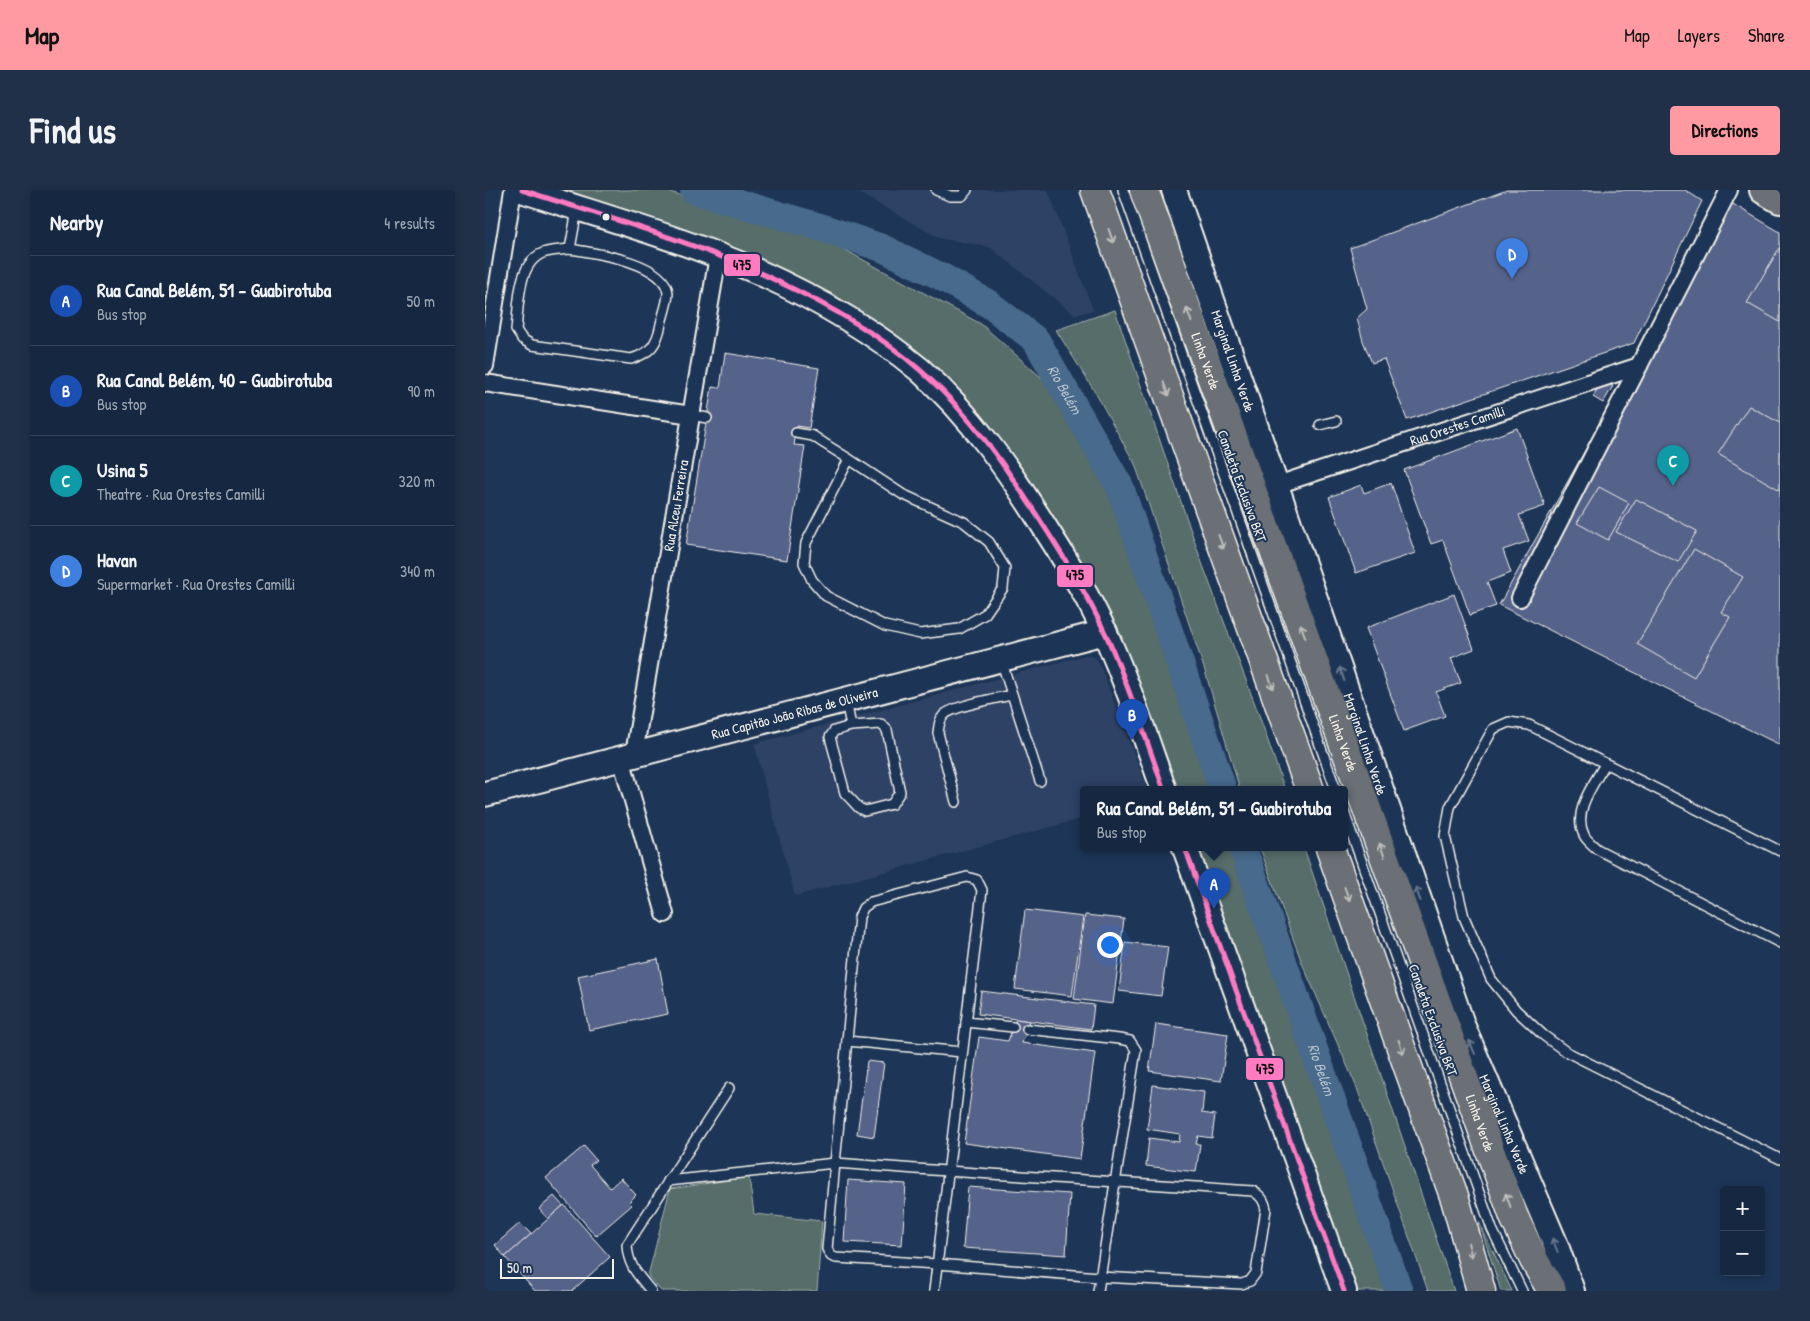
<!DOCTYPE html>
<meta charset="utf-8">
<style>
body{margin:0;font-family:"Patrick Hand",sans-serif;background:#1f3048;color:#f1f3f6}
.controls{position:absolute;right:15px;bottom:15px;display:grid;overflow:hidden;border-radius:5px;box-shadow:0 2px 8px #0003}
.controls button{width:45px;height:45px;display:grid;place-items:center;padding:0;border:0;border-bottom:1px solid #35445a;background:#162841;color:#f1f3f6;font:25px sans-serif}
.scale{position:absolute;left:15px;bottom:12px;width:114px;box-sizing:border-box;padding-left:5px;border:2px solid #f4f1e8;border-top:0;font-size:14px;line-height:18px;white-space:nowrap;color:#f4f1e8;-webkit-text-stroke:4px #1d3557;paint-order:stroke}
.you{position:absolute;left:624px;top:754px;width:18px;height:18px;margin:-12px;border:4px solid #fff;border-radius:50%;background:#1a73e8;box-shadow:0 0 0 8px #1a73e833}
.badge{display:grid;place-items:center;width:32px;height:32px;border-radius:50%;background:#ff9aa2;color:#fff;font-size:16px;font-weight:700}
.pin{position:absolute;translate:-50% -41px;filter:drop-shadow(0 1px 2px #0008)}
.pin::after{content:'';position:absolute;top:26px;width:18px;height:15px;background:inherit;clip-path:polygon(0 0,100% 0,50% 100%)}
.popup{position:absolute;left:595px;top:596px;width:268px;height:65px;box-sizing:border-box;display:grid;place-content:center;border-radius:5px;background:#162841;filter:drop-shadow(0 1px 4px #0005);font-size:16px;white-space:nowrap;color:#9ea6b1}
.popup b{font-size:19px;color:#f1f3f6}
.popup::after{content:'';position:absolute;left:50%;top:100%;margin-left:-10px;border:10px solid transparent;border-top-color:#162841}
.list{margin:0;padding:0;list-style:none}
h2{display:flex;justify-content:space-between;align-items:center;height:65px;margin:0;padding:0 20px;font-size:21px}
h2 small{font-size:16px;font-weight:400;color:#9ea6b1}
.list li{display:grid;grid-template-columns:32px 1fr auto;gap:15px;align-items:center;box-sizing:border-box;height:90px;padding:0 20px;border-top:1px solid #35445a}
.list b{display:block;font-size:19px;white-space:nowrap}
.list p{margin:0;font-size:16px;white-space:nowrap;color:#9ea6b1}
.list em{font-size:16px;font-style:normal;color:#9ea6b1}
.map{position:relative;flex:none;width:1295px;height:1101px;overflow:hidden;border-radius:5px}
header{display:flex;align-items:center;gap:30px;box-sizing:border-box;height:70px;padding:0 25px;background:#ff9aa2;color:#111}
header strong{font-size:24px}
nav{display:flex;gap:28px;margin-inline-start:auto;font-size:18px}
.intro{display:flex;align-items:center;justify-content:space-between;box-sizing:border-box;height:120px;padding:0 30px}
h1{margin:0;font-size:35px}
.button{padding:12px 22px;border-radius:5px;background:#ff9aa2;color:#111;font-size:18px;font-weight:700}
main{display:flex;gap:30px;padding:0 30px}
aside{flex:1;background:#162841;border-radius:5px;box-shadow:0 2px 8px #0003}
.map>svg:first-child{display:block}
.built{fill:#2e4266}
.green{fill:#566d69;stroke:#a5afa8}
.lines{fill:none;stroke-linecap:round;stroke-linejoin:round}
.river{stroke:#466b8d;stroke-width:28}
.building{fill:#54628a;stroke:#f4f1e8}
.lane-casing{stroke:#f4f1e8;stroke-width:12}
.street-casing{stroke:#f4f1e8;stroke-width:20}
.secondary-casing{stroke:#f4f1e8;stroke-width:28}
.primary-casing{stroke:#f4f1e8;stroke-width:30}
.highway-casing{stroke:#f4f1e8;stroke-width:31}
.lane{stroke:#1d3557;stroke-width:9}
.street{stroke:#1d3557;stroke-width:16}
.secondary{stroke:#1d3557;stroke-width:24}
.primary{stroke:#6b6f75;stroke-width:26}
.highway{stroke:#6b6f75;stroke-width:28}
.bus-1-casing{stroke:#1d3557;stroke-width:9}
.bus-1{stroke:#fe7ac1;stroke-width:5}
.oneway{stroke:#bdbdba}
.oneway2{stroke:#68778a}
.bus-dot{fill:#f4f1e8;stroke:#1d3557;stroke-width:2}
.labels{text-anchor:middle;stroke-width:4;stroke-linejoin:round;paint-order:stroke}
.street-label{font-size:14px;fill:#f4f1e8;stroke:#1d3557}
.water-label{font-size:15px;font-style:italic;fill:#b7c2c8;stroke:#1d3557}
.line-badge{stroke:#1d3557;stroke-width:2}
.pale-badge-label{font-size:14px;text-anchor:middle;font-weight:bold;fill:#111}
</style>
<header>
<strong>Map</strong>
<nav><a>Map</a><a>Layers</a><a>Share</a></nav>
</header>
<div class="intro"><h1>Find us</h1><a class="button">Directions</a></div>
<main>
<aside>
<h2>Nearby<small>4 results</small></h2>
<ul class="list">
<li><span class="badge" style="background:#1a4fb4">A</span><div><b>Rua Canal Belém, 51 - Guabirotuba</b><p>Bus stop</p></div><em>50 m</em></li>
<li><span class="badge" style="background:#1a4fb4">B</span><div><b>Rua Canal Belém, 40 - Guabirotuba</b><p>Bus stop</p></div><em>90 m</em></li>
<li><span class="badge" style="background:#0f9aa8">C</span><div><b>Usina 5</b><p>Theatre · Rua Orestes Camilli</p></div><em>320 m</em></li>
<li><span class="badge" style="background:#3f7fe0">D</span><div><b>Havan</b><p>Supermarket · Rua Orestes Camilli</p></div><em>340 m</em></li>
</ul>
</aside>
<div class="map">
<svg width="1295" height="1101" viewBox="0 0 1295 1101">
<rect width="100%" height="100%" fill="#1d3557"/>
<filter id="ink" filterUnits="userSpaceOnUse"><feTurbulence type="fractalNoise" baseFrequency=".02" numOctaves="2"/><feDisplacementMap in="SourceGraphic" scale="10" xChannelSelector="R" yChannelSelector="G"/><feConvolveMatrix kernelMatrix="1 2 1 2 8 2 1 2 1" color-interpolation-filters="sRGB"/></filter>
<g filter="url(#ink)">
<!-- built -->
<g class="built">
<path d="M369,0H563L608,120L590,125L505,57L454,48Z"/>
<path d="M601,465L611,468L614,473L663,600H599V628L310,706L269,554Z"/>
</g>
<!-- green -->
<g class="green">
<path d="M68,0H177L327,42L496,134L566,196L627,299L731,600H689L641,467L431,166L381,126L316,90Z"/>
<path d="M630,120L717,373L774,525L800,600H755L720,481L650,274L610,202L571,140Z"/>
<path d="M710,658H752L907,1101H871Z"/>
<path d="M775,658H819L969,1101H943L872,898L817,773Z"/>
<path d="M264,987L269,1024L337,1031L332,1101H176L163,1086L185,999Z"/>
<path d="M994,1032L1027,1101H1016Z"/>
</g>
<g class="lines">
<!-- river -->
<g class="river">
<path id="s1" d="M209,0L338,38L397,58L457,87L504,114L551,150L635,297L738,600"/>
<path id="s2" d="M758,658L914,1101"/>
</g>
</g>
<!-- building -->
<g class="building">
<path d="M1022,0H1200L1217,11L1149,153L922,230L899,169L887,173L878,151L872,128L882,119L865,58Z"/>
<path d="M1236,7L1295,42V555L1014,415L1146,178Z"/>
<path d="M1295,57V132L1262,113Z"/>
<path d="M240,163L334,178L324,238L312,236L311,243L309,255L320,256L302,370L201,355L227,197L235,198Z"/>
<path d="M1117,190L1128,196L1118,213L1108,207Z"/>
<path d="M1264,216L1295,233V300L1233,264Z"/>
<path d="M1032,238L1060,316L1034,325L1044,351L1018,360L1026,383L1002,392L1011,416L985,425L958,350L946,354L919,280Z"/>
<path d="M906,293L930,363L871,383L844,307L876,295L879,303Z"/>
<path d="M1114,297L1144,313L1123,350L1092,333Z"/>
<path d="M1151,309L1212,341L1193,372L1131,342Z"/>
<path d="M1209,359L1258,387L1236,422L1245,427L1209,487L1152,454Z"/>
<path d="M969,404L989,459L966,468L976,493L951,502L960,526L919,541L881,438Z"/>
<path d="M540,720L598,727L587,806L530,799Z"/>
<path d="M600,725L639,729L628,814L589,809Z"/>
<path d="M640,752L683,757L676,806L634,801Z"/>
<path d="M173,769L183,824L104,840L93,786Z"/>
<path d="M496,801L609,815L606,839L493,824Z"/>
<path d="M531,829L545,831L537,853L610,863L595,969L479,953L494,847L523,851Z"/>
<path d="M671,834L743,844L736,891L664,881Z"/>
<path d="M382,871L399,873L389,947L372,944Z"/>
<path d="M668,895L719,902L717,923L730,925L727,948L713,946L711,954H715L711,982L661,976L664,948L694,952L695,944L662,939Z"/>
<path d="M99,956L111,970L105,975L125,998L136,988L151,1005L144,1012L147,1015L111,1046L61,988Z"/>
<path d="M363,990L421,994L417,1055L359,1052Z"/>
<path d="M483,997L585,1004L581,1065L478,1058Z"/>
<path d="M69,1006L78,1016L63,1029L54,1019Z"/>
<path d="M79,1015L125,1067L87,1101H50L20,1067Z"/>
<path d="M35,1033L46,1044L20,1067L10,1055Z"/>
</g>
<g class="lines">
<defs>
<g id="lane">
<path d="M451,0L465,6H477L482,0"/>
<path d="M638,0L851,600"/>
<path d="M85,59C109,63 180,72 183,103C183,112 178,125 176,134C172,154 166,163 146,169L47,155L37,149L31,140C34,116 32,73 58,63C66,60 77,60 85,59Z"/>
<path d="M85,59L92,20"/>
<path d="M206,225L222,228"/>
<path d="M835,235L851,231"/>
<path d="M311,243L328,246L340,254L364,269L417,304L479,332L504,352L520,378L518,398L500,424L474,439L435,444L400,436L341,406L327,390L319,373L321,353L364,269"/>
<path d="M516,470L555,591"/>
<path d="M361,511L366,536L396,534L402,540L415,602L407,614L380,621L374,618L360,603L345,547L349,541L366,536"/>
<path d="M1120,574C1109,594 1087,621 1099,645C1101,650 1108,655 1112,659L1295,753"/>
<path d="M471,612L453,543C454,536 454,530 459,525C468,516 513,508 527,505"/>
<path d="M859,622L1007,1039L1037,1101"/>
<path d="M1295,661L1044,535L1024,532L1008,539L965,617L960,646L979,727L1006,789L1031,820L1058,845L1080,861L1295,969"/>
<path d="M481,832L528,837"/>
<path d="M542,839L634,849L645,851L651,860L613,1101"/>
<path d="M362,851L477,862"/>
<path d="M350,973C489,984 629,991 768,1001C776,1006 779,1010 781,1019L771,1083L765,1091L757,1094L614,1087L452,1074L351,1068L346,1066L342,1059Z"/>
<path d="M183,991L350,973L374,727L378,718L386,712L482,687L492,690L497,700L449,1101"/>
<path d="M166,1101C153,1085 143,1076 142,1055L244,898"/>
</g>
<g id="street">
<path d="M0,176L28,0"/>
<path d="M0,193L206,225"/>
<path id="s3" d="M792,295L1154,176"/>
<path d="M1035,408L1244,0"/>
<path id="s4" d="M149,564L233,66"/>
<path d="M136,568L180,724"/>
</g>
<g id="secondary">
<path d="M37,0C115,26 195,48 271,81C329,107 386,139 435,180C486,225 526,283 562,341C587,380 612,421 629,464C648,509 663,555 679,600"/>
<path id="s5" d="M689,0L978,837L1070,1053L1087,1101"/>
<path id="s6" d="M0,604L620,442"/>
<path d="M700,658L859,1101"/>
</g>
<path id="primary" d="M1278,0L1295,10"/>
<g id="highway">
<path d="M610,0L825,600"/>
<path id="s7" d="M659,0L1029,1027L1049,1070L1067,1101"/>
<path d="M845,658L970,1009L996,1101"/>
</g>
</defs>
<!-- lane casing -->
<use href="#lane" class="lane-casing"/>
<!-- street casing -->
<use href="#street" class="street-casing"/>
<!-- secondary casing -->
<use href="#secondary" class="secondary-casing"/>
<!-- primary casing -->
<use href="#primary" class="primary-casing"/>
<!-- highway casing -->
<use href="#highway" class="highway-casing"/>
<!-- lane -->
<use href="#lane" class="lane"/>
<!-- street -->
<use href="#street" class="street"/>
<!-- secondary -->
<use href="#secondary" class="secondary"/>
<!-- primary -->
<use href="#primary" class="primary"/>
<!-- highway -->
<use href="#highway" class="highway"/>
<defs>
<g id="bus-1">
<path d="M37,0C123,28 211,52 292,91C343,115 393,143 435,180C487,225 525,283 562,341C584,375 605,410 622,447C644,496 661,549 679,600"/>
<path d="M700,658L859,1101"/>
</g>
</defs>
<!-- bus-1 casing -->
<use href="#bus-1" class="bus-1-casing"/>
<!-- bus-1 -->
<use href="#bus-1" class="bus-1"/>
</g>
<!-- one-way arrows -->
<defs><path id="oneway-shaft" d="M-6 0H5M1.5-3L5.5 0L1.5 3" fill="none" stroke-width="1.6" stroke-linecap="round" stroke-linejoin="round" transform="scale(1.25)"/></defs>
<g class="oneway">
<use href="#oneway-shaft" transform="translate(626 46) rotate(70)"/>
<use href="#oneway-shaft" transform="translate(704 125) rotate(-110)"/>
<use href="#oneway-shaft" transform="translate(681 199) rotate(70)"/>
<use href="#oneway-shaft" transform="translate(736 352) rotate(70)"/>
<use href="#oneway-shaft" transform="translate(818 441) rotate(-110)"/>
<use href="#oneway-shaft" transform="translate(786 492) rotate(70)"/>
<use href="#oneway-shaft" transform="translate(897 660) rotate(-110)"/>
<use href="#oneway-shaft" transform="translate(862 704) rotate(70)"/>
<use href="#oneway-shaft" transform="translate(916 857) rotate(70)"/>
<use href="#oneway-shaft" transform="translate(1023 1010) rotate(-110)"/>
<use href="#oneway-shaft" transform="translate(985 1060) rotate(75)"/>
</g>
<g class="oneway2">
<use href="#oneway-shaft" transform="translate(857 484) rotate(-109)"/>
<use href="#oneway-shaft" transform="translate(933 704) rotate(-109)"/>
<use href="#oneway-shaft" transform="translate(987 857) rotate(-113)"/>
<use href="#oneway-shaft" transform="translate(1070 1055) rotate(-111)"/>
</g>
</g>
<!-- markers -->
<circle class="bus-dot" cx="121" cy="27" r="4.5"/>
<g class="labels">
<!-- street labels -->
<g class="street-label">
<text dy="5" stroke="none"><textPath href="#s5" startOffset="181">Marginal Linha Verde</textPath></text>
<text dy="5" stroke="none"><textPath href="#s7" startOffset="182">Linha Verde</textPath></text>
<text dy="5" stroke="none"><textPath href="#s3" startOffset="190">Rua Orestes Camilli</textPath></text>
<text transform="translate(757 296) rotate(70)" y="5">Canaleta Exclusiva BRT</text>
<text dy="5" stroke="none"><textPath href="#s4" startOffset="252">Rua Alceu Ferreira</textPath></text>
<text dy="5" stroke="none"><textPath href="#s6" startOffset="320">Rua Capitão João Ribas de Oliveira</textPath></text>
<text dy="5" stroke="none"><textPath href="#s7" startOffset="588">Linha Verde</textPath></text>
<text dy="5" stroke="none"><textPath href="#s5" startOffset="586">Marginal Linha Verde</textPath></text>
<text transform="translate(948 830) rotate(70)" y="5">Canaleta Exclusiva BRT</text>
<text dy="5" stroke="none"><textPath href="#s7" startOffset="992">Linha Verde</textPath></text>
<text dy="5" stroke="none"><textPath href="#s5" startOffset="991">Marginal Linha Verde</textPath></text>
</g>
<!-- water labels -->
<g class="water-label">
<text dy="5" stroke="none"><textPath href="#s1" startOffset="434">Rio Belém</textPath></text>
<text dy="5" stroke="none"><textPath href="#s2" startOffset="235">Rio Belém</textPath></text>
</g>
</g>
<g class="line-badge">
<rect x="238" y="63" width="38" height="24" rx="5" fill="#fe7ac1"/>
<rect x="571" y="374" width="38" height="24" rx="5" fill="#fe7ac1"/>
<rect x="760" y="867" width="39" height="24" rx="5" fill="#fe7ac1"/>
</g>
<g class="pale-badge-label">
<text x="257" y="80">475</text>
<text x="590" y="390">475</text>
<text x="780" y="884">475</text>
</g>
</svg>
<div class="controls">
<button>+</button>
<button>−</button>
</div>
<div class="scale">50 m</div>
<div class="you"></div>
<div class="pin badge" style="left:729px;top:719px;background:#1a4fb4">A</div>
<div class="popup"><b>Rua Canal Belém, 51 - Guabirotuba</b>Bus stop</div>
<div class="pin badge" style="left:647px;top:550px;background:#1a4fb4">B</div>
<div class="pin badge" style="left:1188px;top:296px;background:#0f9aa8">C</div>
<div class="pin badge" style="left:1027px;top:89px;background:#3f7fe0">D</div>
</div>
</main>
